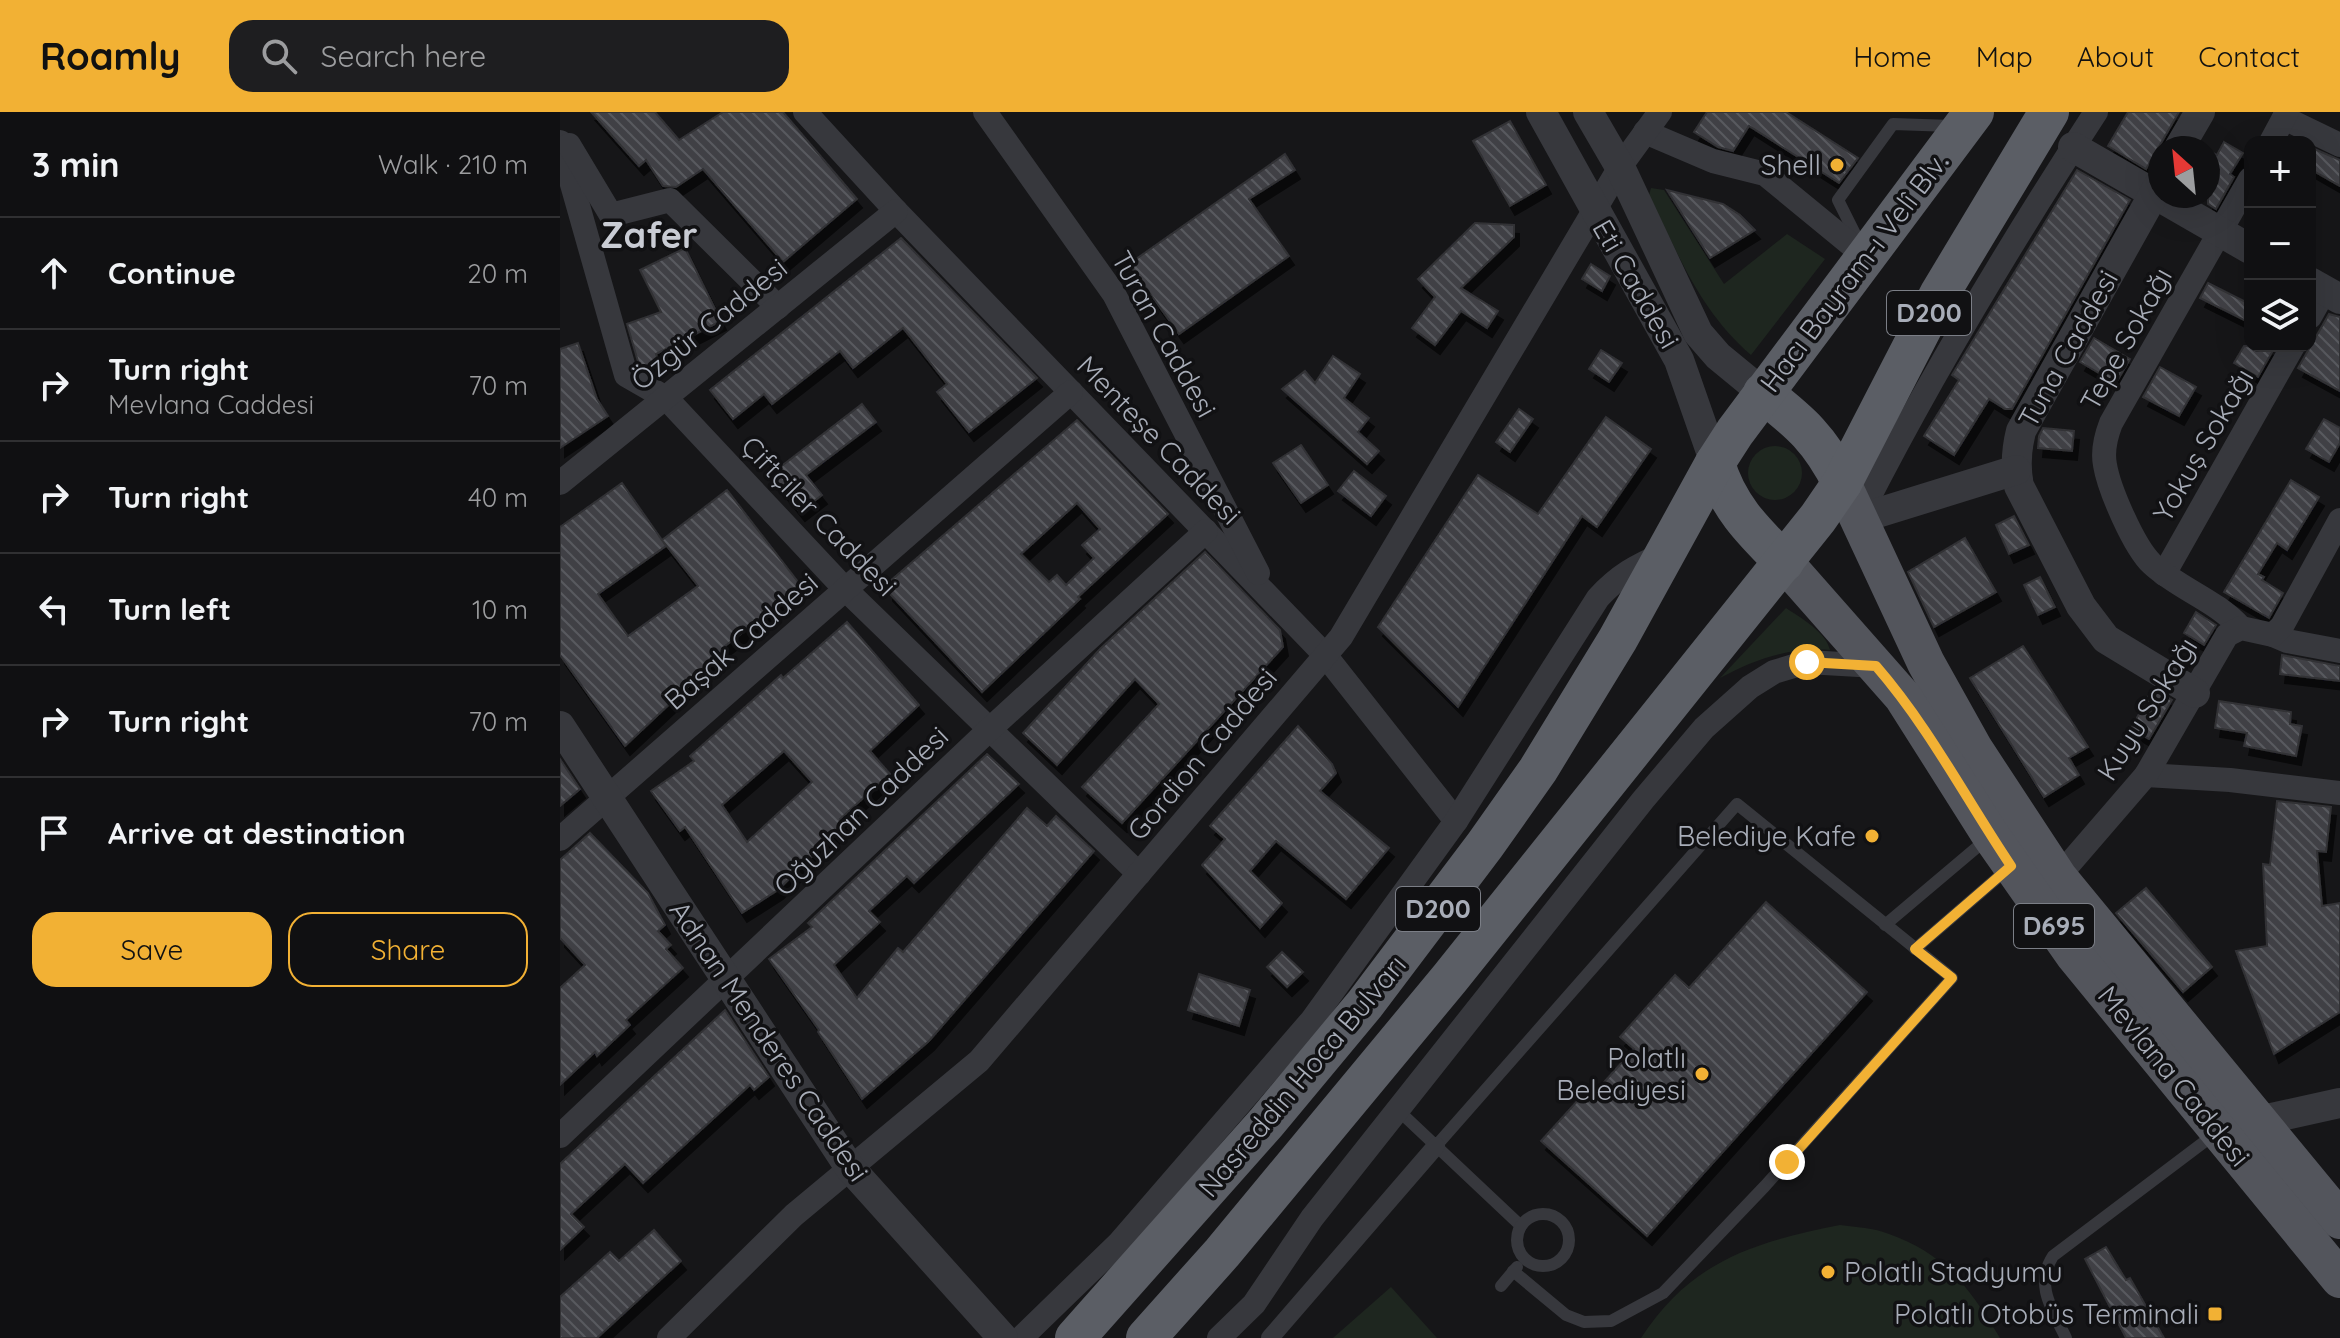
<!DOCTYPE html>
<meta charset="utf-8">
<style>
body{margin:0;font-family:Quicksand,sans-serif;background:#1e1e20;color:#f1f3f6}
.controls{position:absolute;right:24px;top:24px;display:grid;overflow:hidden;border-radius:16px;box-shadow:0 8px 32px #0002}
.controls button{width:72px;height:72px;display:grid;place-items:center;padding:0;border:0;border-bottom:2px solid #303032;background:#101012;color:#f1f3f6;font:40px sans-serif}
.compass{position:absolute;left:1588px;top:24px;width:72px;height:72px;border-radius:50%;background:#101012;box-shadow:0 8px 32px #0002;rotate:333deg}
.stop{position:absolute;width:24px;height:24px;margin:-18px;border:6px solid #f2b134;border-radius:50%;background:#fff}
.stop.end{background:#f2b134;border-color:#fff;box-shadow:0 2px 8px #0008}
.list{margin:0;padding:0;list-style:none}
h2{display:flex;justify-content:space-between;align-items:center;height:104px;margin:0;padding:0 32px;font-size:34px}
h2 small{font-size:26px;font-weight:400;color:#9c9d9f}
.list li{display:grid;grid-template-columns:52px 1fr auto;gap:24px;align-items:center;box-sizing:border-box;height:112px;padding:0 32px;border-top:2px solid #303032}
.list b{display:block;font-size:30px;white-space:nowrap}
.list p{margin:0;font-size:26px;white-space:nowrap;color:#9c9d9f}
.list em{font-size:26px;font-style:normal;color:#9c9d9f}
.actions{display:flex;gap:16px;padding:24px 32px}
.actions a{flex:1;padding:18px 0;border:2px solid #f2b134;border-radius:24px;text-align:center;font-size:28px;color:#f2b134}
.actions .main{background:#f2b134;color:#111}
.icon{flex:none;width:44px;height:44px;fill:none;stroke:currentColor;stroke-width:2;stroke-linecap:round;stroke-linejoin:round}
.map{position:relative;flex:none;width:1780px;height:1226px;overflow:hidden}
header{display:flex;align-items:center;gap:48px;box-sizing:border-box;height:112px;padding:0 40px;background:#f2b134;color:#111}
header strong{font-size:38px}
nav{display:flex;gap:44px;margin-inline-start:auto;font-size:28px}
.search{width:560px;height:72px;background:#1e1e20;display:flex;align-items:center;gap:20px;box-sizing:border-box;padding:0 28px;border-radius:24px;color:#9c9d9f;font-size:30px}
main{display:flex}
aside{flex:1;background:#101012}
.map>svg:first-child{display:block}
.grass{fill:#1e261f}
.building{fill:url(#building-back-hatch);stroke:#303034;stroke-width:2;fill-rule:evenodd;filter:url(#shadow)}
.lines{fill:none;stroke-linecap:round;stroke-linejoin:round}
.service{stroke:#37383d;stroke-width:12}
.pedestrian{stroke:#37383d;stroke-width:18}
.minor{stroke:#37383d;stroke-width:24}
.tertiary{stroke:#37383d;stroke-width:30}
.primary{stroke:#53555c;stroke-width:38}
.trunk{stroke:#5b5e65;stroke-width:40}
.route{stroke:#f2b134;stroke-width:10}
.poi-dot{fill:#f2b134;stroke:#111113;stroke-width:3}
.labels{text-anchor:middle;stroke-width:7;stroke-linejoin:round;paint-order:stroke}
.shield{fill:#111113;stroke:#7b7e86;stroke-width:2}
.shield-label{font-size:26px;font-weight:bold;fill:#a8adb8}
.poi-label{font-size:28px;fill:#a8adb8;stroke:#111113;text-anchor:end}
.street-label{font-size:28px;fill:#a8adb8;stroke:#111113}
.district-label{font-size:36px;font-weight:bold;fill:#c9ccd4;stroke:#111113}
</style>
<header>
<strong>Roamly</strong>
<div class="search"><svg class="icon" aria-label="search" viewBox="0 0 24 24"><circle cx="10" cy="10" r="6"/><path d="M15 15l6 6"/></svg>Search here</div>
<nav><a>Home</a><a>Map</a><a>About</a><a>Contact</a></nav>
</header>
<main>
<aside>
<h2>3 min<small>Walk · 210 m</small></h2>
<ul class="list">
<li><svg class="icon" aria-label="ahead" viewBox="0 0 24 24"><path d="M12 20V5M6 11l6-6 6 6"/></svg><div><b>Continue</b></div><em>20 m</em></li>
<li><svg class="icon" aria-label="right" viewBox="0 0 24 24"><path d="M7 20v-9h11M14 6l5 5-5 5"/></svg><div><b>Turn right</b><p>Mevlana Caddesi</p></div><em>70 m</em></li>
<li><svg class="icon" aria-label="right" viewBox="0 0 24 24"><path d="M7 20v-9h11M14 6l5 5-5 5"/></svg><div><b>Turn right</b></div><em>40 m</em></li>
<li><svg class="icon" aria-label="left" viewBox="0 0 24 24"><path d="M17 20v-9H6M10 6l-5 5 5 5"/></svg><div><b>Turn left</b></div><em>10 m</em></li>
<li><svg class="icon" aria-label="right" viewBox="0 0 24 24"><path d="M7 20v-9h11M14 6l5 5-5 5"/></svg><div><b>Turn right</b></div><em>70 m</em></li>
<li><svg class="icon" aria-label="arrive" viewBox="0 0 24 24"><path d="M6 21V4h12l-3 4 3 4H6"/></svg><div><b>Arrive at destination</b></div></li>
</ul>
<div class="actions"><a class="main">Save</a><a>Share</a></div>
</aside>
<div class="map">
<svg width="1780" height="1226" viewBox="0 0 1780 1226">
<defs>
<pattern id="building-back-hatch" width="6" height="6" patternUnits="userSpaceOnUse" patternTransform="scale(2)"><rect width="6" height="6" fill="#404145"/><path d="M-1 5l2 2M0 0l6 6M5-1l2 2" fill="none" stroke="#595a5e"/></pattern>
<filter id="shadow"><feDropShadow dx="5" dy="9" stdDeviation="0" flood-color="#0009"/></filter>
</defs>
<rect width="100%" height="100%" fill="#161618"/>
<!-- grass -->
<g class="grass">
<path d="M1091,76L1104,78L1164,172L1227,122L1265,147L1191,243C1140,199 1118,142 1089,83Z"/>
<circle cx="1215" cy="361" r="27"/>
<path d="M1226,496C1241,506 1266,520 1270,538C1229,535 1195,547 1160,566Z"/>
<path d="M1280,1113C1296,1115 1314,1116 1329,1122C1386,1142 1410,1177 1440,1226H1081C1131,1149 1194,1130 1280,1113Z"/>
<path d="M831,1175L877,1226H773Z"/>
</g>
<!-- building -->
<g class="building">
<path d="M31,0H95L119,28L163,0H223L297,87L223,150L143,57L116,75L103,74L86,48L79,54Z"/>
<path d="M1147,0H1226L1298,46L1279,71L1189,14L1173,39L1158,35L1134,20Z"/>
<path d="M1568,0H1619L1586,57L1548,34Z"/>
<path d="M950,9L986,73L950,94L913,29Z"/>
<path d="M1664,30L1683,41L1670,62L1674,65L1656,97L1648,92V38L1657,43Z"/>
<path d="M1750,35L1780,48V74L1750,57Z"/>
<path d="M725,42L735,58L689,87L729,144L619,222L569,152Z"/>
<path d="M1517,58L1570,88L1452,297H1445L1429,287L1394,343L1364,324L1399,268L1392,263L1395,258Z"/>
<path d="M1107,78L1163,92L1180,103L1195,118L1150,146Z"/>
<path d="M915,111L954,113V125L901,176L938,199L927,216L901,199L875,233L852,216L875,185L858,167Z"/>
<path d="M341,126L477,266L409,320L377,280L387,272L343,216L293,256L280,239L212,292L204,282L173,307L150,278Z"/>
<path d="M125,136L161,209L96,242L99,251L84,256L79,253L67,212L101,200L80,158Z"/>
<path d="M1031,152L1050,164L1042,179L1022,167Z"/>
<path d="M1648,171L1690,192V211L1640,186Z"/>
<path d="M1769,202L1780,205V279L1738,256Z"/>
<path d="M1534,226L1570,247L1556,271L1520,250Z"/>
<path d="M18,231L37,287L48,304L0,336V237Z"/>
<path d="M1684,234L1715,235L1698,265L1674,251Z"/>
<path d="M1041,238L1062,251L1049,270L1029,257Z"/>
<path d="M773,244L800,262L784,286L809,306L798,320L819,339L807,352L722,277L745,259L755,271Z"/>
<path d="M1600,255L1636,275L1619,304L1583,285Z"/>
<path d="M302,292L316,310L246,363L262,383L240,400L210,363Z"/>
<path d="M959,297L973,307L950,340L936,330Z"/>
<path d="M1046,305L1091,337L1037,415L1022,404L898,595L818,515L918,363L978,402Z"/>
<path d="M1764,307L1780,316V331L1769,350L1746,337Z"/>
<path d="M517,308L608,402L518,485L520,487L422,580L328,480L329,470ZM517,391L540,417L522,433L534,446L506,473L497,463L489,470L461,442Z"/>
<path d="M1483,316L1514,319L1512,339L1478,336L1479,324Z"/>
<path d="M741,333L768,373L741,391L713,351Z"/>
<path d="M794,359L826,384L811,404L778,379Z"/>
<path d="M1731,368L1759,385L1727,438L1717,431L1698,462L1704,465L1702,468L1723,481L1709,506L1664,480Z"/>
<path d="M62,371L102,428L167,378L242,475L165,534L167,538L65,634L0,543V415ZM102,428L138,474L68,524L38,482L106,434Z"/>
<path d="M1454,404L1469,433L1449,442L1436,413Z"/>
<path d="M1405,426L1436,480L1374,515L1348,460Z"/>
<path d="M645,440L720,518L723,535L562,711L522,675L599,592L575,567L497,653L463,621L540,537Z"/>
<path d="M1480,465L1495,495L1478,503L1464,473Z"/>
<path d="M1636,500L1656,513L1644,533L1624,521Z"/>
<path d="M287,510L359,593L310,639L330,662L280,707L285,712L218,778L182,801L125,715L120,719L91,679L134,649L130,644L221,563L223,566ZM224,639L252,670L187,730L162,693Z"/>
<path d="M1463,534L1528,635L1509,646L1519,663L1484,685L1410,566Z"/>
<path d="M1722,543L1780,554V569L1720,562Z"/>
<path d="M1592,577L1612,588L1589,627L1571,617Z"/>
<path d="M1659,589L1731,600L1730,612L1742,614L1736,644L1684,634L1687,621L1655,616Z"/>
<path d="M738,614L772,652L776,661L760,679L829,736L786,787L716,729L690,759L722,791L700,816L642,753L665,727L650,714Z"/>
<path d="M427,642L459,672L354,771L347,764L309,799L320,810L274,853L297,886L338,836L343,840L467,696L487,714L496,704L534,739L369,929L302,987L258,920L259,918L209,847L252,815L248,811Z"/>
<path d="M0,647L20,677L0,694Z"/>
<path d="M1717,689L1771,695L1766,740L1757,739L1762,794L1780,791V900L1714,942L1676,839L1707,834L1703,752L1710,753Z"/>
<path d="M30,721L88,781L105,813L98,819L111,833L106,837L123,856L66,908L70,913L37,944L35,940L0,973V876L25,853L0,826V748Z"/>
<path d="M1586,776L1652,855L1623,880L1556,801Z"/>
<path d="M1206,790L1307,880L1087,1124L981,1029L1020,986L1027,989L1074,937L1060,925L1115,863L1129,876Z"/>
<path d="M722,840L743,860L727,875L707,855Z"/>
<path d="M639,862L690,878L679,914L628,898Z"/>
<path d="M165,898L209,965L194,978L190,973L83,1071L65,1052L11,1102L24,1115L0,1138V1052Z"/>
<path d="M94,1118L121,1149L37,1226H0V1185L50,1140L59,1149Z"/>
<path d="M1546,1135L1566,1168L1570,1166L1604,1226H1566L1525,1147Z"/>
</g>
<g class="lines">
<!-- service -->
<g class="service">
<path d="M1300,132L1278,88L1333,12L1392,14"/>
<path d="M1325,813L1428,726"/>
<path d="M1355,837L1450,755"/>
<path d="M839,999L961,1114"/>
<path d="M876,1034L1177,692L1392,866L1205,1074L1103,1181L1051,1209L1024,1210L1006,1203L953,1159"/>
<circle cx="983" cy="1128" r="26"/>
<path d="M941,1174L957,1155"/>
<path d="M1506,1226C1493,1199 1474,1173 1493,1144L1656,1021"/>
</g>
<!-- pedestrian -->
<path class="pedestrian" d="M710,1226L876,1034"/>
<!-- minor -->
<g class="minor">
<path d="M245,0L336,99L765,543L896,709"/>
<path d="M425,0L554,182L698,461"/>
<path d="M1724,6L1780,33"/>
<path d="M1085,20L1153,49L1205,62L1306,145"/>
<path d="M0,30L66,263L106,286L285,477L579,762"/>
<path d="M1711,30L1727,0"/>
<path d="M9,33L51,103L110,88L218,195"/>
<path d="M1750,205L1765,178"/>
<path d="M0,371L336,99"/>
<path d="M1298,407C1369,266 1450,132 1536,0"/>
<path d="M1604,462L1733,234"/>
<path d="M1681,516C1656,488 1619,477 1592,452C1574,435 1549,377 1545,353C1542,338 1546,324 1551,311L1690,67"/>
<path d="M1713,523L1727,529L1780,539"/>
<path d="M1586,663L1670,668L1780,681"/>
<path d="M0,727L511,280"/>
<path d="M1498,765L1586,663L1667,523L1681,516L1713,523L1722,514L1780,408"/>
<path d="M0,1024L430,617L646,419"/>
<path d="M109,1226L234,1103L419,949L781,525L1060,55L1100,0"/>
<path d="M461,1226L559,1131L752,908L896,709L1038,486C1058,464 1077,453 1104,442"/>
<path d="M659,1226L694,1192L752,1106L1083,688L1144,616L1190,575L1214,560L1247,550L1316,554"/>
</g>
<!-- tertiary -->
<g class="tertiary">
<path d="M981,0L1119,248L1155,351"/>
<path d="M1028,0L1060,55L1138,221L1158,244L1203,281"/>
<path d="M1513,35L1690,137"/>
<path d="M1619,36L1640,0"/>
<path d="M1600,71L1461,319C1456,339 1455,355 1459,374L1521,494L1546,527L1635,581"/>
<path d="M1750,170L1780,187"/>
<path d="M1298,407L1456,358"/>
<path d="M0,614L290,1056L443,1226"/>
<path d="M1698,1009L1780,991"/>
</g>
<!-- primary -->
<g class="primary">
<path d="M1282,371L1366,551L1414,637L1498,765L1780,1108"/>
<path d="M1224,450L1343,585L1431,724L1515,844L1780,1167"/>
</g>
<!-- trunk -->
<g class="trunk">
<path d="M1203,281C1241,311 1260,327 1282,371"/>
<path d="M1155,351C1167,394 1194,420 1224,450"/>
<path d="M515,1226L706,1011L805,892L925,733L978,658L1058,527L1155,351L1175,320L1414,0"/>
<path d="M586,1226L662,1141L890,866L1258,406L1282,371L1380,181L1489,0"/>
</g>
</g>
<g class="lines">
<!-- route -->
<path class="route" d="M1227,1050L1392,866L1355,837L1451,754C1406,687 1369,615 1316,554L1247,550"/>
</g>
<!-- markers -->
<g class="poi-dot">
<circle cx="1277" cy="53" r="8"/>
<circle cx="1312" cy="724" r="8"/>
<circle cx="1142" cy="962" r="8"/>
<circle cx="1268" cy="1160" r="8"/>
<rect x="1647" y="1194" width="16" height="16" rx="4"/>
</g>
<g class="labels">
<!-- shield labels -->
<g class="shield">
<rect x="1327" y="179" width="84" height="44" rx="6"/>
<rect x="836" y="775" width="84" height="44" rx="6"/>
<rect x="1454" y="792" width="80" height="44" rx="6"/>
</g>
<g class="shield-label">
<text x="1369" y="210">D200</text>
<text x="878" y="806">D200</text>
<text x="1494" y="823">D695</text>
</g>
<!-- poi labels -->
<g class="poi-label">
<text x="1261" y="63">Shell</text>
<text x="1296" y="734">Belediye Kafe</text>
<text x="1126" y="956">Polatlı<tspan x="1126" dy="32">Belediyesi</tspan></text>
<text x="1284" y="1170" text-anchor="start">Polatlı Stadyumu</text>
<text x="1639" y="1212">Polatlı Otobüs Terminali</text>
</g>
<!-- street labels -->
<g class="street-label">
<text transform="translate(1294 160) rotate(-53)" y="10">Hacı Bayram-ı Velî Blv.</text>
<text transform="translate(1076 172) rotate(60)" y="10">Eti Caddesi</text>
<text transform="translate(149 212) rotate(-39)" y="10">Özgür Caddesi</text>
<text transform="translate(604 222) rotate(61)" y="10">Turan Caddesi</text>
<text transform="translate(1566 227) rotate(-61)" y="10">Tepe Sokağı</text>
<text transform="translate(1508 237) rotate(-61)" y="10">Tuna Caddesi</text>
<text transform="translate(599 328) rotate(46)" y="10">Menteşe Caddesi</text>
<text transform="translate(1643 333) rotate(-60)" y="10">Yokuş Sokağı</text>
<text transform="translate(259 404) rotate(46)" y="10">Çiftçiler Caddesi</text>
<text transform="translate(181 529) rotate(-41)" y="10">Başak Caddesi</text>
<text transform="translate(1587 597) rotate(-58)" y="10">Kuyu Sokağı</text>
<text transform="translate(642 642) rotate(-50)" y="10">Gordion Caddesi</text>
<text transform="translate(301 699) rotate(-44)" y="10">Oğuzhan Caddesi</text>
<text transform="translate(209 929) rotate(56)" y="10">Adnan Menderes Caddesi</text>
<text transform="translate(742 964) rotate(-50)" y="10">Nasreddin Hoca Bulvarı</text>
<text transform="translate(1614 964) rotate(51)" y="10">Mevlana Caddesi</text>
</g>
<!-- district labels -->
<g class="district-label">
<text x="89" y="136">Zafer</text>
</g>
</g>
</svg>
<div class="controls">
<button>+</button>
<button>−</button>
<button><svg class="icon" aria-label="layers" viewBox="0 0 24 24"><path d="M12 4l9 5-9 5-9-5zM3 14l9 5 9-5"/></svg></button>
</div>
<svg class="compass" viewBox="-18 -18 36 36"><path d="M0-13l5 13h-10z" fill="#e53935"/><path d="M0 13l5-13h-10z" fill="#9c9d9f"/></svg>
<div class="stop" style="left:1247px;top:550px"></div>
<div class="stop end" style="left:1227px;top:1050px"></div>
</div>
</main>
